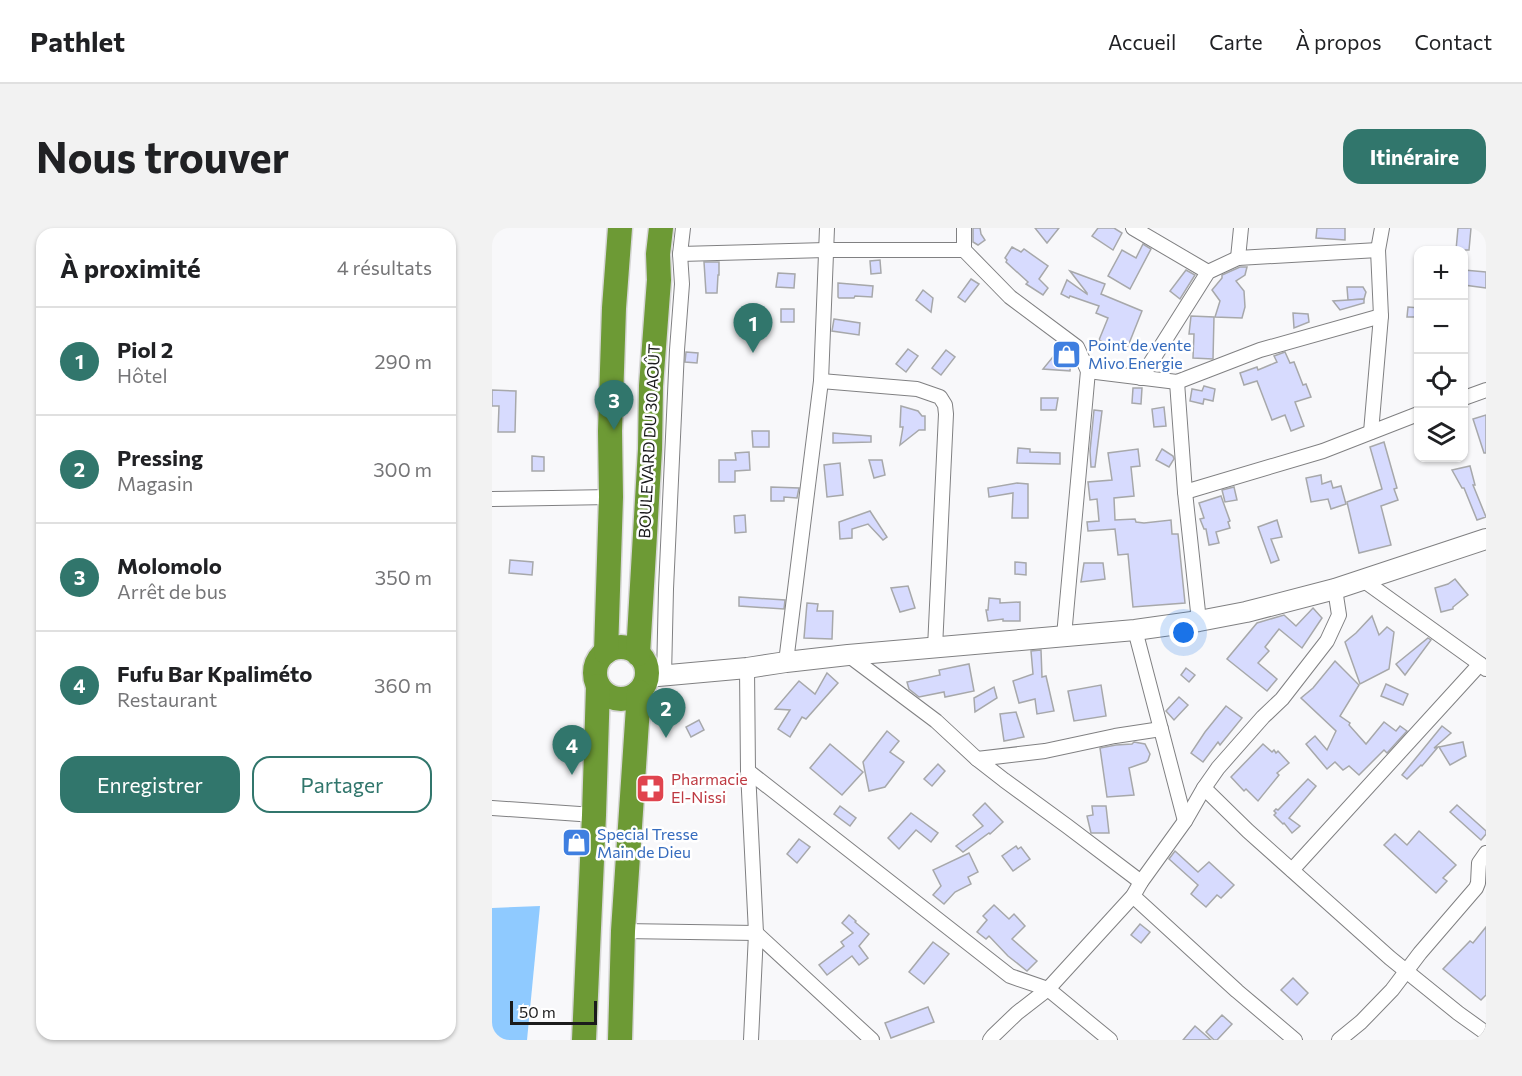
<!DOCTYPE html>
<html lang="fr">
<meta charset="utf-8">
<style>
body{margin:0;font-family:Commissioner,sans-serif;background:#f2f2f2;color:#202124}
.controls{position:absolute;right:18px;top:18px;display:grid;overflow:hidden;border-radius:12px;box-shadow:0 2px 4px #0004}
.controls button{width:54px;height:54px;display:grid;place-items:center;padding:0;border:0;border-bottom:2px solid #e0e0e0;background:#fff;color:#202124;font:30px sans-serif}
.scale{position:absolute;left:18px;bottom:15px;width:87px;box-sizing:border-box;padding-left:6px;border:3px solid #1b1b1c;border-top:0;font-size:16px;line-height:21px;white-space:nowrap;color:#1b1b1c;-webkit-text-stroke:4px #fff;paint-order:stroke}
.you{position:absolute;left:692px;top:405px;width:21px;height:21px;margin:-15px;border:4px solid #fff;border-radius:50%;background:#1a73e8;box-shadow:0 0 0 9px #1a73e833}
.badge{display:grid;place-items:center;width:39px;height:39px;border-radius:50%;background:#31766c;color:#fff;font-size:20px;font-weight:700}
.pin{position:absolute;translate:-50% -50px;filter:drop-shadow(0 2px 3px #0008)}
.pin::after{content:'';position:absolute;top:32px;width:21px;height:18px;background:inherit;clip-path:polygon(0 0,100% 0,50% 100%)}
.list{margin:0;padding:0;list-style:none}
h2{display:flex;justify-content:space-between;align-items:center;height:78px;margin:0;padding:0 24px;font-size:26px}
h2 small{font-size:20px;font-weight:400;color:#757577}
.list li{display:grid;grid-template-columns:39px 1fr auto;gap:18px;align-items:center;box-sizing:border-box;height:108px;padding:0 24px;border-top:2px solid #e0e0e0}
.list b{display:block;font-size:22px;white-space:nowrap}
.list p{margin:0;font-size:20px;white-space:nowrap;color:#757577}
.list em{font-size:20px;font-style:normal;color:#757577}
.actions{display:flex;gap:12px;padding:18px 24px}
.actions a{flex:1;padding:14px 0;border:2px solid #31766c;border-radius:18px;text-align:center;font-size:21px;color:#31766c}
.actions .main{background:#31766c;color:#fff}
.icon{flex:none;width:33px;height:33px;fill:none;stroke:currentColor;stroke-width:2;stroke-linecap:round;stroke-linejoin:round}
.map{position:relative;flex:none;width:994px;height:812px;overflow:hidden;border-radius:18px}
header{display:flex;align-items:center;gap:36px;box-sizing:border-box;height:84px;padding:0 30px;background:#fff;border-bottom:2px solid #e0e0e0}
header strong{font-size:28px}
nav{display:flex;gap:33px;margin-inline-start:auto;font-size:21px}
.intro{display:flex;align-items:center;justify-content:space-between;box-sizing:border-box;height:144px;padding:0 36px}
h1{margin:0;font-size:42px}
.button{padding:15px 27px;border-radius:18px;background:#31766c;color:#fff;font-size:21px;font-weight:700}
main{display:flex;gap:36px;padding:0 36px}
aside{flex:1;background:#fff;border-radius:18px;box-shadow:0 2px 4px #0004}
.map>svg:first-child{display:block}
.water{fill:#8fcaff}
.building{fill:#d7dbfe;stroke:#a7a8aa;stroke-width:1.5}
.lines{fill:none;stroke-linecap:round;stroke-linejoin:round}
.street-casing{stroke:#808082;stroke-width:16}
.secondary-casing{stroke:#808082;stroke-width:22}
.highway-casing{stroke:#d6d6d6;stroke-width:27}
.street{stroke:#fff;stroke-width:14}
.secondary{stroke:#fff;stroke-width:20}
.highway{stroke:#6d9a35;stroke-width:24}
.labels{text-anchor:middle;stroke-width:5;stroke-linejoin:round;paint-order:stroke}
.shop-label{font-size:16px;fill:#366cbe;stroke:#fff;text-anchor:start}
.street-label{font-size:16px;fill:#1b1b1c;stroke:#fff}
.health-label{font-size:16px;fill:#be3a42;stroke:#fff;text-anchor:start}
</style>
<header>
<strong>Pathlet</strong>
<nav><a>Accueil</a><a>Carte</a><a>À propos</a><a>Contact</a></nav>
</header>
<div class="intro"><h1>Nous trouver</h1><a class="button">Itinéraire</a></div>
<main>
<aside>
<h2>À proximité<small>4 résultats</small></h2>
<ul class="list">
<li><span class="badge">1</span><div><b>Piol 2</b><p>Hôtel</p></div><em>290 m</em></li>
<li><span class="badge">2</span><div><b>Pressing</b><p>Magasin</p></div><em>300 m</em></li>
<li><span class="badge">3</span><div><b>Molomolo</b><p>Arrêt de bus</p></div><em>350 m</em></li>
<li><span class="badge">4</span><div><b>Fufu Bar Kpaliméto</b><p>Restaurant</p></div><em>360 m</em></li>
</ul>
<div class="actions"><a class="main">Enregistrer</a><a>Partager</a></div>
</aside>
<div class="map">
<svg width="994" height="812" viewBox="0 0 994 812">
<rect width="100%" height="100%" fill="#f8f8fa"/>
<!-- water -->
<path class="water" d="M48,678L35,812H0V680Z"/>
<!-- building -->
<g class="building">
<path d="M481,0H488L489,6L493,12L486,17L481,14Z"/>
<path d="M543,0H567L555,15Z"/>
<path d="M606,0H622L630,5L621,22L600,8Z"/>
<path d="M825,0H853V12L824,10Z"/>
<path d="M966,0H979L977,22H964Z"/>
<path d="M651,16L659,21L638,61L616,48L630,22L644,30Z"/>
<path d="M520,19L529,24L532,21L556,38L547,51L556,60L551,67L534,56L536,54L514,34L515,32L513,30Z"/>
<path d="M388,32L389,45L379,46L378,33Z"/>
<path d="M212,34H227V47H226L225,65H214Z"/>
<path d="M748,39H755L753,47L744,53L752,63L753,79L750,90L723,89L728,73L720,62L730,50V47Z"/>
<path d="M694,42L703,47L688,71L678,63Z"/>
<path d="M972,42L994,44V60L972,57Z"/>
<path d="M578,43L613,56L609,66L650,83L634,123L607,112L616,90L604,85L607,78L578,68L577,70L569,66L575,52L595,66V65Z"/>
<path d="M286,45L303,46L302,60L284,59Z"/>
<path d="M479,51L487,56L473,74L466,69Z"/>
<path d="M346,55L381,58L380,69L363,68L362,70H347L346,69Z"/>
<path d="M855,59H871L874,64L872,71L856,72Z"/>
<path d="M431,62L441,70L439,84L424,72Z"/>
<path d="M872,71V75L848,82L841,73Z"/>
<path d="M916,79L927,80V89H915Z"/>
<rect x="289" y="81" width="13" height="13"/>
<path d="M801,85L816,86L817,94L802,100Z"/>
<path d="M699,88L722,89L721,131L701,130L702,106H697Z"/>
<path d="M342,91L368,95L367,107L340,103Z"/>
<path d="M569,119L578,125L579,127L578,143L551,141Z"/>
<path d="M416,121L426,128L414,144L404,136Z"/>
<path d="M454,122L463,129L449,147L440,140Z"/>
<path d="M194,124L206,125L205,135L193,134Z"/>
<path d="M793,124L798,135L802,134L811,157L814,156L819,169L803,174L812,198L799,203L793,187L780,192L765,153L752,157L748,145L765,139L766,142L785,134L782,128Z"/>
<path d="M712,158L723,161L721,173L712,171L711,176L698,173L700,161L710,163Z"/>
<path d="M641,160H650L649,176L640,175Z"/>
<path d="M0,162L24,163L23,204H6L7,178H0Z"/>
<path d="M549,170H566L564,182H549Z"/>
<path d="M409,178L426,183L430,188H433V202H427L408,217L411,199H408Z"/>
<path d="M672,179L674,198L662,199L660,181Z"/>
<path d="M602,182L610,183L603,239H599L598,223Z"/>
<path d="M994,187V225H992L981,191Z"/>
<path d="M260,203H277V219H261Z"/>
<path d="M341,205L379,208V214L341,215Z"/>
<path d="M892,214L905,260L902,261L906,272L889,278L899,317L867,325L855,274L890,261L878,219Z"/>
<path d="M526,220L538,221V224L568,225V236L525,235Z"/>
<path d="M646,221L648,238L639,239L642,268L622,270L623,292L643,291L644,294L652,295L679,292L680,306H686L693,375L641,379L636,326L626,327L623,301L596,303L595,294L607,293L605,271L598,272L596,254L620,252L616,225Z"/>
<path d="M670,221L681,228L682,231L677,239L664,232Z"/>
<path d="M257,224L258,242L243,243V254H227V232H244L243,225Z"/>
<path d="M40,228L52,229V243H40Z"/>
<path d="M377,232H390L393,247L382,250Z"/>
<path d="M348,235L351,267L335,269L332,237Z"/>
<path d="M978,238L983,257H981L994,289L985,292L972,260H970L960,242Z"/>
<path d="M829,247L830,256L839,253L841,260L849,258L854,276L839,281L836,271L819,274L814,250Z"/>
<path d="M525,255L536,256V290H520L521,265L497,269L496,260Z"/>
<path d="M279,259L307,260L305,270L292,269V273H279Z"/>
<path d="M742,259L745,272L733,274L730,262Z"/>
<path d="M729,268L738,293L736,294L738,300L724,304L727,315L717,317L714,301H712L708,291L712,290L707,275Z"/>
<path d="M378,283L395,309L391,312L376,296L360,301V310L348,311L347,294Z"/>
<path d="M253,287L254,304L243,305L242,288Z"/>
<path d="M785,292L790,309L779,311L787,332L779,335L766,299Z"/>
<path d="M18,332L41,334L40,347L17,345Z"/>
<path d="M523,334L534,335V347L523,346Z"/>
<path d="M592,335H611L613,351L589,354Z"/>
<path d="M963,351L976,367L961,379V381L949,384L943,360L956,356Z"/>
<path d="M416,358L423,380L408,384L399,360Z"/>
<path d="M247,369L293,372L292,381L247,378Z"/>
<path d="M497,370L508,371V375L528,374V393H511V391L496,393L494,382H496Z"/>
<path d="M315,375L326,376L325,383H341L340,411L312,410Z"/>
<path d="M821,380L830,390L810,420L787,401L773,419L777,423L766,435L785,451L775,463L735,431L765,395L792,387L804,398Z"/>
<path d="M880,388L887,407L895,399L902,404L897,441L868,456L853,414L864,405Z"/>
<path d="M936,410L939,412L913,447L904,436Z"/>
<path d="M549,422L550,449L554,448L562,483L545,486L543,471L527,475L521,453L541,446L539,423Z"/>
<path d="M843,433L867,457L848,488L858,495L857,497L874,516L892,494L904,503L908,498L915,503L895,525L892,522L867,547L857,538L851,542L843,534L835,541L814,516L823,508L835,522L844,503L809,470L821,460Z"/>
<path d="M477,436L482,463L453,469L452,464L427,469L417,461L415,454L448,447L447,442Z"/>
<path d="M694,440L703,447L697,454L689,447Z"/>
<path d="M335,445L346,455L314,491L310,489L298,509L286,501L298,482L283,481L307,453L323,466Z"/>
<path d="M894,456L916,466L911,477L889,468Z"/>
<path d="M609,457L614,488L582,493L576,463Z"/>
<path d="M502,459L505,470L483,484L482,470Z"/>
<path d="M687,469L696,477L682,492L674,483Z"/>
<path d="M734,478L750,490L728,517L726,514L711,534L699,525L713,504Z"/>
<path d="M524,484L532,509L512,513L508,486Z"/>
<path d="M207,492L212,502L199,509L194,499Z"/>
<path d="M950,498L959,505L942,520L946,519L930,538L929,537L915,551L910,547Z"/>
<path d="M395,503L407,513L398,524L412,534L393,559L377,563L371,534Z"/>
<path d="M642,514L653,516L658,526L656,532L654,534L637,540L642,567L615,569L608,520L624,517L640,516Z"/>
<path d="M971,514L974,528L958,537L947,519Z"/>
<path d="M338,516L371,544L350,567L318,540Z"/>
<path d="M771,516L780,524L782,522L784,525L786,523L797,535L785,545L787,547L766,573L754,561L752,563L739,549Z"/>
<path d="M446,536L453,543L440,558L432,551Z"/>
<path d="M816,551L824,558L797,590L808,598L800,605L792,595L791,596L782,587L784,585L782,583L784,581L786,582Z"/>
<path d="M493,575L511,594L498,606L497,605L471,624L464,618L491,598L481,587Z"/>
<path d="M965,577L994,603V606L989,612L958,584Z"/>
<path d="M348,578L364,590L358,598L342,586Z"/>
<path d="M600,578H614L617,605H599L595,588L601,587Z"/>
<path d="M419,585L446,605L439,614L424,602L407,621L396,610Z"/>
<path d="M927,603L964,637L951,650L955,653L944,665L892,617L903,606L915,617Z"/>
<path d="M307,611L318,619L305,635L295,626Z"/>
<path d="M524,618L526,621L529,619L538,631L521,643L510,628Z"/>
<path d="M683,623L706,644L717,634L742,657L729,670L725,667L714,679L699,666L706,657L677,631Z"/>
<path d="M477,625L486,644L476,649L479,656L463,664L452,676L441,667L449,658L441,642Z"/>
<path d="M502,677L517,691L522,686L533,698L520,711L545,733L535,743L516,728L497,708L494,711L485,704L495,692L491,688Z"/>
<path d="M357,687L364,693L363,694L377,706L367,718L376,730L367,737L360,728L335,747L327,737L352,718L349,714L361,705L350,695Z"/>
<path d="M648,696L658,704L649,715L639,707Z"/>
<path d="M994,699V767L989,772L951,741L978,713L981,715Z"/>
<path d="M441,714L457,726L432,756L417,744Z"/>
<path d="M801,750L816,765L805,777L789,762Z"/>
<path d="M436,779L442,794L399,810L393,795Z"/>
<path d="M730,787L740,796L725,812H722L714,804Z"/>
<path d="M703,798L719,812H691Z"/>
</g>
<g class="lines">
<defs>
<g id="street">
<path d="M472,0V22"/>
<path d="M641,0L716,44"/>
<path d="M188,26L334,22H472L518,69L585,119L596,143L685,154L768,122L889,88"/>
<path d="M746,30L749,0"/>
<path d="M649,150L716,44L746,30L886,22"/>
<path d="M329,153L425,161L448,169L453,177L454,186L443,420"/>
<path d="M685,154L693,264L707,393"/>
<path d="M972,170L994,162"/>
<path d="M879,204L889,88L886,22L890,0"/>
<path d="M693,264L831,223L926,186"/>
<path d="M0,271L119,269"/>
<path d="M871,352L988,436"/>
<path d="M643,402L693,593"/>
<path d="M572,408L596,143"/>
<path d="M356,427L444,493L485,531L512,552L575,598L649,654"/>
<path d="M294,434L329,153L335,0"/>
<path d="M255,440L256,543L264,705L259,812"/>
<path d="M172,448L174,361L185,122L190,56L188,26L191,0"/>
<path d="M485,531L553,523L623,508L669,501"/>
<path d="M256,543L518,748L556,761L618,812"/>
<path d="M712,560L756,603L898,730L966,785L994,805"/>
<path d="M0,580L102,587"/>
<path d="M800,642L988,436L994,441"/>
<path d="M641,668L745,763L803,812"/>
<path d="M131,703L264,705L380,812"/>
<path d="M498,812L501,808L525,785L556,761L641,668L649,654L693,593L712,560L726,540L771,489L790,471L835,413L847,387L843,361"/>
<path d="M847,812L869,794L900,762L928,725L984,660L986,655L987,635L994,625"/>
</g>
<path id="secondary" d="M155,449L255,440L294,434L356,427L643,402L707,393L754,384L843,361L994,311"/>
<g id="highway">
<circle cx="129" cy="445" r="26"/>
<path d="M114,424L119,269L118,203L122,80L128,0"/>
<path d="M146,426L158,221L159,158L167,52L166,26L169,0"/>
<path d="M92,812L102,587L106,458"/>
<path d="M128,812L131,703L147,464"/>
</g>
</defs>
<!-- street casing -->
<use href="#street" class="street-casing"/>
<!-- secondary casing -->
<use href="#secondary" class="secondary-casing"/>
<!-- highway casing -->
<use href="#highway" class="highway-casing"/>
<!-- street -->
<use href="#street" class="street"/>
<!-- secondary -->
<use href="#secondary" class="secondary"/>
<!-- highway -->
<use href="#highway" class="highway"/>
</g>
<!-- icons -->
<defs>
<symbol id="shop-square" viewBox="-11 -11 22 22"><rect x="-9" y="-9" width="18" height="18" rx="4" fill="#3f7fe0" stroke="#fff"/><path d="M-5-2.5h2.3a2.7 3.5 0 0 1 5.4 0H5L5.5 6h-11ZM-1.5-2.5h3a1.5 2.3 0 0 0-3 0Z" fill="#fff"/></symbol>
<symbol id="pharmacy-square" viewBox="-11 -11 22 22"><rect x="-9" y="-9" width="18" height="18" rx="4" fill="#e0444e" stroke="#fff"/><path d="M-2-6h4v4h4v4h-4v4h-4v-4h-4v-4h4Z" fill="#fff"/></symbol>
</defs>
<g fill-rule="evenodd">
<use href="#shop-square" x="558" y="110" width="33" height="33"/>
<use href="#pharmacy-square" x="142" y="544" width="33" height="33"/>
<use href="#shop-square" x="68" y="598" width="33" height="33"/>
</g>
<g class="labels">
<!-- shop labels -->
<g class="shop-label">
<text x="596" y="123">Point de vente<tspan x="596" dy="18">Mivo Energie</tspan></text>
<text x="105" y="612">Special Tresse<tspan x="105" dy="18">Main de Dieu</tspan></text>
</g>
<!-- street labels -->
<g class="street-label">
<text transform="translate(157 213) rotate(-87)" y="6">BOULEVARD DU 30 AOÛT</text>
</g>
<!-- health labels -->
<g class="health-label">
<text x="179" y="557">Pharmacie<tspan x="179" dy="18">El-Nissi</tspan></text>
</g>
</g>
</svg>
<div class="controls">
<button>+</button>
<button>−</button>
<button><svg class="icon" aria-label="locate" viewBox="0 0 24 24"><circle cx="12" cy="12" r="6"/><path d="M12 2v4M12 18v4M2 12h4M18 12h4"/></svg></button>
<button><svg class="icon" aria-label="layers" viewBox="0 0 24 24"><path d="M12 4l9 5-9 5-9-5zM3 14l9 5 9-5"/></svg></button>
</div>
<div class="scale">50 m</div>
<div class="you"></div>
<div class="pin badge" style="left:261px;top:125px">1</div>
<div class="pin badge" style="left:174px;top:510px">2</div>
<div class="pin badge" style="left:122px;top:202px">3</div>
<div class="pin badge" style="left:80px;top:547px">4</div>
</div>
</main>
